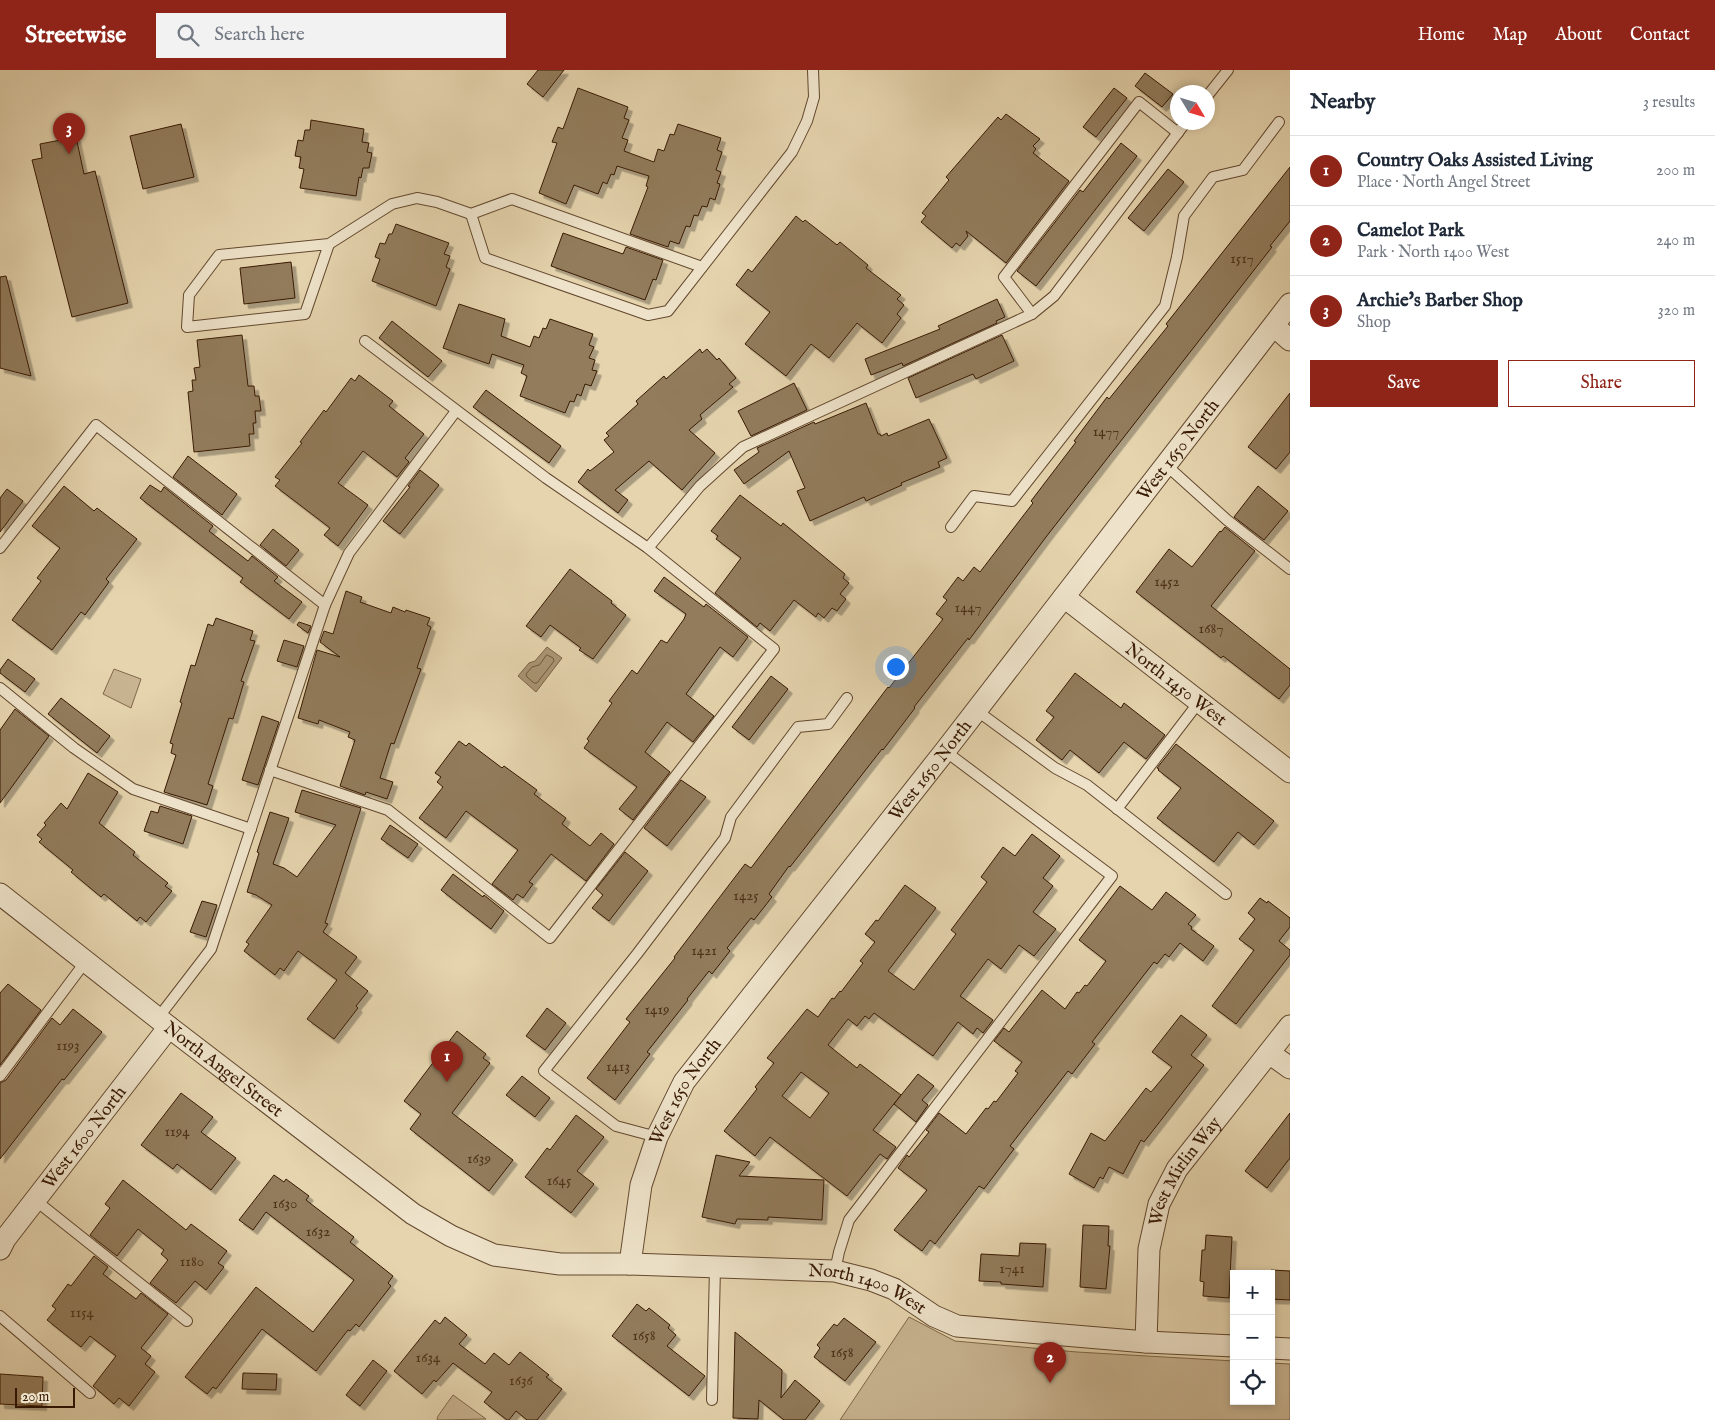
<!DOCTYPE html>
<meta charset="utf-8">
<style>
body{margin:0;font-family:"IM FELL English",serif;background:#f2f2f3;color:#1f2937}
.controls{position:absolute;right:15px;bottom:15px;display:grid;overflow:hidden;border-radius:0px;box-shadow:0 2px 8px #0003}
.controls button{width:45px;height:45px;display:grid;place-items:center;padding:0;border:0;border-bottom:1px solid #e0e1e3;background:#fff;color:#1f2937;font:25px sans-serif}
.compass{position:absolute;left:1170px;top:15px;width:45px;height:45px;border-radius:50%;background:#fff;box-shadow:0 2px 8px #0003;rotate:128deg}
.scale{position:absolute;left:15px;bottom:12px;width:60px;box-sizing:border-box;padding-left:5px;border:2px solid #381a03;border-top:0;font-size:14px;line-height:18px;white-space:nowrap;color:#381a03;-webkit-text-stroke:4px #eee3ca;paint-order:stroke}
.you{position:absolute;left:895px;top:596px;width:18px;height:18px;margin:-12px;border:4px solid #fff;border-radius:50%;background:#1a73e8;box-shadow:0 0 0 8px #1a73e833}
.badge{display:grid;place-items:center;width:32px;height:32px;border-radius:50%;background:#8f2418;color:#fff;font-size:16px;font-weight:700}
.pin{position:absolute;translate:-50% -41px;filter:drop-shadow(0 1px 2px #0008)}
.pin::after{content:'';position:absolute;top:26px;width:18px;height:15px;background:inherit;clip-path:polygon(0 0,100% 0,50% 100%)}
.list{margin:0;padding:0;list-style:none}
h2{display:flex;justify-content:space-between;align-items:center;height:65px;margin:0;padding:0 20px;font-size:21px}
h2 small{font-size:16px;font-weight:400;color:#747a83}
.list li{display:grid;grid-template-columns:32px 1fr auto;gap:15px;align-items:center;box-sizing:border-box;height:70px;padding:0 20px;border-top:1px solid #e0e1e3}
.list b{display:block;font-size:19px;white-space:nowrap}
.list p{margin:0;font-size:16px;white-space:nowrap;color:#747a83}
.list em{font-size:16px;font-style:normal;color:#747a83}
.actions{display:flex;gap:10px;padding:15px 20px}
.actions a{flex:1;padding:11px 0;border:1px solid #8f2418;border-radius:0px;text-align:center;font-size:18px;color:#8f2418}
.actions .main{background:#8f2418;color:#fff}
.icon{flex:none;width:28px;height:28px;fill:none;stroke:currentColor;stroke-width:2;stroke-linecap:round;stroke-linejoin:round}
.map{position:relative;flex:none;width:1290px;height:1350px;overflow:hidden}
header{display:flex;align-items:center;gap:30px;box-sizing:border-box;height:70px;padding:0 25px;background:#8f2418;color:#fff}
header strong{font-size:24px}
nav{display:flex;gap:28px;margin-inline-start:auto;font-size:18px}
.search{width:350px;height:45px;background:#f2f2f3;display:flex;align-items:center;gap:12px;box-sizing:border-box;padding:0 18px;border-radius:0px;color:#747a83;font-size:19px}
main{display:flex}
aside{flex:1;background:#fff}
.map>svg:first-child{display:block}
.green{fill:#c8b491;stroke:#80674a}
.water{fill:#aa9574;stroke:#7c6447}
.lines{fill:none;stroke-linecap:round;stroke-linejoin:round}
.shore{stroke:#71583c;stroke-width:1}
.building{fill:#927b5c;stroke:#381a03;fill-rule:evenodd;filter:url(#shadow)}
.service-casing{stroke:#63482e;stroke-width:12}
.minor-casing{stroke:#63482e;stroke-width:23}
.service{stroke:#eee3ca;stroke-width:10}
.minor{stroke:#eee3ca;stroke-width:21}
.labels{text-anchor:middle;stroke-width:4;stroke-linejoin:round;paint-order:stroke}
.number-label{font-size:15px;fill:#4e3219}
.street-label{font-size:18px;fill:#381a03;stroke:#eee3ca}
</style>
<header>
<strong>Streetwise</strong>
<div class="search"><svg class="icon" aria-label="search" viewBox="0 0 24 24"><circle cx="10" cy="10" r="6"/><path d="M15 15l6 6"/></svg>Search here</div>
<nav><a>Home</a><a>Map</a><a>About</a><a>Contact</a></nav>
</header>
<main>
<div class="map">
<svg width="1290" height="1350" viewBox="0 0 1290 1350">
<defs>
<filter id="shadow"><feDropShadow dx="4.5" dy="4.5" stdDeviation="0" flood-color="#0004"/></filter>
</defs>
<rect width="100%" height="100%" fill="#e5d4ae"/>
<filter id="stains"><feTurbulence type="fractalNoise" baseFrequency=".004" numOctaves="4"/><feColorMatrix values="0 0 0 0 .2 0 0 0 0 .09 0 0 0 0 .02 0 0 0 .5 -.17"/></filter>
<radialGradient id="worn" r=".72"><stop offset=".6" stop-color="#630" stop-opacity="0"/><stop offset="1" stop-color="#630" stop-opacity=".3"/></radialGradient>
<!-- green -->
<g class="green">
<path d="M114,599L141,609L131,638L103,624Z"/>
<path d="M909,1247L955,1271L1077,1282L1234,1291V1331H1271V1293L1290,1294V1350H840Z"/>
<path d="M453,1325L486,1349L437,1350L438,1346Z"/>
</g>
<!-- water -->
<path class="water" d="M547,577L562,588L536,622L518,606L529,593L535,591Z"/>
<g class="lines">
<!-- shore -->
<path class="shore" d="M547,585L553,588L554,591L537,613H534L527,607L526,604L532,597L539,595Z"/>
</g>
<!-- building -->
<g class="building">
<path d="M538,0H564L543,27L527,14Z"/>
<path d="M1145,3L1173,24L1162,37L1135,16Z"/>
<path d="M578,18L628,37L624,48L629,50L622,68L628,70L624,81L654,92L658,79L664,81L670,64L674,65L678,54L721,68L717,80L722,82L716,100L721,102L717,113L720,114L715,130L710,128L707,137L702,136L698,146L694,145L690,157L686,156L679,174L670,171L668,177L630,164L648,117L646,116L649,106L617,96L614,105L611,104L607,114L603,112L598,124L574,115L566,134L539,123L557,73L552,72L558,57L563,59Z"/>
<path d="M1114,18L1127,28L1096,67L1083,57Z"/>
<path d="M1006,44L1040,69L1033,76L1036,79L1033,83L1069,111L1006,193L966,161L968,166L960,176L956,173L952,178L921,152L926,146L922,143L949,110L946,107L998,47L1001,50Z"/>
<path d="M311,50L364,59L362,72L369,73L367,82L372,83L369,98H363L361,108L359,107L356,126L300,118L304,99L299,98L301,87L295,86L298,70L303,71L305,60H310Z"/>
<path d="M181,54L194,107L143,119L130,66Z"/>
<path d="M76,67L84,104L95,101L128,233L72,247L32,90L42,88L40,74Z"/>
<path d="M1121,73L1137,86L1036,216L1017,201L1080,120L1083,122Z"/>
<path d="M1290,97V151L1270,176L1272,177L1046,467L969,570L968,568L914,637L915,638L883,680L882,679L790,797L789,796L769,824L772,827L754,850L751,848L727,878L730,881L712,904L709,901L687,929L688,930L647,982L650,984L615,1030L587,1008L630,952L626,949L675,888L674,887L745,794L751,798L888,617L889,618L943,549L936,544L947,530L943,527L958,507L963,511L974,497L980,502L1033,433L1031,431L1076,372L1074,371L1107,327L1109,329L1168,256L1166,254Z"/>
<path d="M1168,99L1184,112L1144,161L1128,148Z"/>
<path d="M796,146L803,152L805,150L837,175L840,172L868,195L866,198L901,225L897,229L904,235L897,244L901,248L882,273L857,253L829,288L811,274L786,306L745,274L770,242L736,215L748,199L752,202Z"/>
<path d="M396,154L449,173L444,184L450,186L446,197L450,199L436,236L372,211L380,189L375,187L380,173L385,174L389,164H392Z"/>
<path d="M563,163L623,184L626,177L663,190L656,210L653,209L645,230L551,196Z"/>
<path d="M291,192L295,228L244,234L240,198Z"/>
<path d="M6,206L31,306L0,298V207Z"/>
<path d="M997,229L1005,247L996,251L997,253L903,296L902,293L871,305L865,289L940,259L938,256Z"/>
<path d="M459,234L505,249L501,266L530,277L534,266L539,268L543,258L546,259L550,249L593,264L589,275L594,277L589,288L595,290L592,300L597,301L591,316L585,314L581,326L577,324L574,332L570,331L565,343L520,326L527,306L521,303L524,295L492,284L489,294L443,278Z"/>
<path d="M392,251L442,291L428,307L379,268Z"/>
<path d="M242,265L248,316H254L255,326H259L261,341H255L256,353H253L254,364H249L250,376L194,382L188,322L193,321L192,310H196L194,298L200,297L197,270Z"/>
<path d="M1002,265L1014,291L976,309L973,304L916,328L908,308Z"/>
<path d="M700,279L702,283L707,279L717,290L719,288L736,308L729,314L733,317L700,345L702,349L689,360L715,383L682,420L649,391L615,420L628,430L618,443L578,412L588,399L590,401L614,382L604,370L609,366L606,363L638,334L636,331L664,306L666,309Z"/>
<path d="M359,305L393,331L389,336L424,364L405,388L409,392L397,407L363,381L338,413L368,435L338,476L324,465L330,458L275,416L280,410L275,407L302,373L300,372L324,340L326,342L351,308L355,311Z"/>
<path d="M794,313L807,340L751,366L738,341Z"/>
<path d="M486,320L561,376L549,393L473,337Z"/>
<path d="M1290,323V382L1276,399L1248,377Z"/>
<path d="M866,333L878,364H880L881,366L887,363L888,366L929,349L947,388L938,392L940,397L901,413L902,415L866,431L864,427L810,451L797,421L805,418L789,381L744,414L734,400L759,382L757,378L814,352L815,354Z"/>
<path d="M188,386L237,424L222,445L173,407Z"/>
<path d="M420,400L439,415L400,464L383,451L410,417L408,416Z"/>
<path d="M150,415L161,422L164,417L213,456L209,461L248,491L252,486L278,507L274,511L302,532L289,549L240,512L243,508L140,428Z"/>
<path d="M64,416L94,441L97,438L137,469L106,509L109,512L85,545L81,542L52,580L12,550L41,511L37,508L60,478L32,456Z"/>
<path d="M1258,416L1288,441L1264,470L1234,447Z"/>
<path d="M7,419L23,431L0,462V428Z"/>
<path d="M740,425L781,456L783,453L845,504L843,508L849,513L840,524L846,529L837,541L832,538L824,548L818,543L816,547L794,530L770,561L760,553L757,557L715,523L741,488L716,469L718,466L711,461Z"/>
<path d="M1225,457L1255,481L1211,536L1290,599V615L1279,629L1223,586L1221,588L1136,522L1169,479L1192,497L1220,461L1221,462Z"/>
<path d="M273,459L299,480L286,496L260,475Z"/>
<path d="M570,499L612,531L611,533L626,545L593,589L579,580L581,578L550,555L541,567L526,556Z"/>
<path d="M664,507L704,537L706,534L748,567L733,587L720,577L686,624L714,646L693,672L667,652L645,682L670,702L633,750L619,739L637,717L584,678L589,671L587,669L612,633L609,631L632,600L637,604L661,570L667,573L684,549L686,544L654,521Z"/>
<path d="M346,521L362,527L360,532L391,543L393,537L405,542L406,540L430,548L427,555L431,557L417,598L421,599L394,674L391,673L380,708L393,712L387,729L366,722L365,725L340,716L355,670L348,667L350,662L319,650L318,654L298,648L317,580L340,587L320,572L324,561L333,564Z"/>
<path d="M216,548L253,561L250,570L255,571L241,611L244,612L233,649L229,648L208,714L213,716L207,735L164,722L176,685L171,683L173,674L170,673L182,633L180,632L191,595L195,596L208,554L213,556Z"/>
<path d="M299,552L311,556L308,563L297,555Z"/>
<path d="M284,570L304,576L297,597L277,591Z"/>
<path d="M8,589L35,609L25,622L0,603V600Z"/>
<path d="M1075,603L1121,638L1124,633L1165,665L1146,689L1124,672L1099,703L1070,680L1062,690L1036,670L1054,647L1046,641Z"/>
<path d="M771,606L788,619L749,670L732,657Z"/>
<path d="M61,628L110,666L97,683L48,644Z"/>
<path d="M15,639L49,666L0,733V660Z"/>
<path d="M262,646L279,652L258,715L242,710Z"/>
<path d="M459,671L466,676L469,673L502,698L504,696L537,720L534,724L566,748L562,754L590,776L601,763L614,774L586,811L551,784L529,812L533,814L523,828L517,824L513,830L492,814L518,780L466,741L446,768L419,748L443,717L437,712L441,707L435,703Z"/>
<path d="M1176,674L1274,751L1254,775L1238,762L1214,792L1157,748L1181,718L1158,700L1159,699L1157,698Z"/>
<path d="M88,703L118,722L99,753L135,782L133,785L168,813L165,816L172,821L146,852L140,847L137,851L104,824L101,827L71,802L73,800L39,772L42,769L37,765L46,755L44,753L61,733L67,739Z"/>
<path d="M681,710L706,727L667,776L644,758Z"/>
<path d="M302,720L361,738L325,853L328,854L323,862L357,887L345,903L368,921L356,936L358,938L334,969L307,949L337,910L298,881L284,901L280,898L275,905L244,881L249,874L246,872L272,835L256,825L247,822L259,783L257,782L270,742L289,748L273,794L284,798L297,807L336,755L295,742Z"/>
<path d="M160,736L192,746L183,774L144,761L151,741L158,743Z"/>
<path d="M390,755L418,774L408,788L381,769Z"/>
<path d="M1032,764L1060,786L1043,808L1053,816L1033,842L1056,859L1034,886L1019,875L1001,899L988,889L960,926L993,950L983,963L977,958L973,964L958,952L933,986L874,943L869,949L865,946L857,956L848,949L828,975L857,998L860,994L901,1025L873,1060L896,1077L887,1089L880,1084L847,1126L770,1067L755,1086L724,1061L757,1019L755,1017L774,993L767,988L807,939L818,947L832,928L834,929L840,921L841,922L863,893L860,891L875,872L865,864L876,850L878,851L905,815L936,838L888,901L914,920L956,864L951,860L987,812L981,807L1003,777L1015,786ZM801,1002L829,1023L810,1048L782,1026Z"/>
<path d="M625,782L648,801L609,851L592,838L603,825L596,819Z"/>
<path d="M453,804L483,827L484,825L504,841L491,859L441,820Z"/>
<path d="M1120,816L1152,840L1166,822L1196,845L1188,854L1192,857L1191,859L1214,876L1203,891L1180,873L1169,887L1165,884L1157,894L1154,892L1092,972L1095,974L1072,1004L1068,1001L1010,1076L1014,1079L984,1119L979,1116L935,1174L930,1170L922,1181L894,1160L927,1120L898,1098L907,1085L909,1087L929,1062L926,1060L939,1043L966,1064L986,1038L988,1039L994,1031L996,1032L1018,1003L1015,1001L1022,992L994,971L1004,958L1009,962L1042,920L1065,939L1077,922L1079,923L1085,915L1087,916L1106,891L1079,870Z"/>
<path d="M1260,828L1267,833L1268,831L1290,848V857L1279,871L1290,880V885L1236,954L1212,936L1254,880L1239,869L1255,849L1248,843Z"/>
<path d="M202,831L217,835L206,867L190,862Z"/>
<path d="M8,914L41,940L0,995V923Z"/>
<path d="M547,938L566,953L545,980L526,966Z"/>
<path d="M73,939L102,962L64,1010L62,1009L0,1089V1013L6,1010L52,948L60,955Z"/>
<path d="M1181,945L1207,965L1191,985L1204,995L1144,1072L1141,1070L1123,1104L1109,1097L1103,1109L1100,1107L1094,1118L1069,1104L1091,1063L1105,1071L1146,1018L1151,1022L1172,997L1152,982Z"/>
<path d="M457,961L486,984L483,988L490,993L452,1043L513,1090L489,1121L410,1059L421,1044L404,1031Z"/>
<path d="M918,1004L934,1016L922,1030L928,1035L916,1052L894,1034Z"/>
<path d="M522,1006L550,1028L535,1047L506,1025Z"/>
<path d="M181,1023L213,1047L201,1062L236,1088L211,1120L177,1094L173,1099L141,1075Z"/>
<path d="M1290,1043V1088L1267,1118L1245,1101Z"/>
<path d="M576,1045L604,1067L577,1101L594,1114L571,1143L525,1107L547,1078L550,1080Z"/>
<path d="M716,1085L750,1092L739,1106L824,1110L822,1150L768,1147V1150L737,1149L735,1154L702,1147Z"/>
<path d="M274,1105L284,1112L286,1109L309,1126L306,1130L354,1167L350,1172L393,1206L388,1213L391,1216L359,1257L356,1254L350,1261L348,1260L316,1301L262,1259L216,1319L213,1317L207,1324L185,1307L256,1217L313,1262L354,1210L266,1142L253,1160L239,1150Z"/>
<path d="M123,1110L186,1160L191,1154L227,1181L218,1193L224,1197L206,1220L195,1211L176,1233L150,1213L168,1190L161,1184L164,1180L138,1159L117,1186L90,1165L110,1138L105,1134Z"/>
<path d="M1083,1155L1109,1156L1108,1176H1110L1106,1219L1080,1217Z"/>
<path d="M1206,1165L1232,1167L1229,1228L1203,1226L1204,1212L1200,1211L1202,1180H1205Z"/>
<path d="M1020,1173L1046,1174L1043,1217L1001,1214V1212L979,1211L981,1184L1019,1186Z"/>
<path d="M94,1186L108,1197L103,1204L136,1229L141,1223L168,1244L141,1278L151,1286L145,1294L155,1302L129,1336L119,1328L114,1334L93,1316L116,1286L90,1266L81,1277L47,1250L56,1239L52,1236L68,1214L71,1216Z"/>
<path d="M1271,1200L1290,1201V1230L1271,1229Z"/>
<path d="M637,1234L646,1241L649,1238L670,1255L668,1258L676,1265L667,1276L705,1306L689,1326L612,1266Z"/>
<path d="M445,1247L467,1265L459,1274L485,1294L494,1283L509,1295L520,1282L549,1305L546,1307L562,1319L537,1350H527L516,1341L509,1350H507L484,1332L492,1322L453,1293L436,1312L434,1310L422,1324L394,1301L435,1250L440,1254Z"/>
<path d="M844,1248L876,1272L845,1311L814,1287L820,1278L817,1275L834,1254L837,1256Z"/>
<path d="M735,1262L782,1300L781,1328L795,1310L820,1331L805,1350H784L759,1330L758,1349L733,1348Z"/>
<path d="M373,1290L387,1301L360,1336L346,1325Z"/>
<path d="M243,1303L277,1304L276,1320L242,1319Z"/>
<path d="M0,1304L43,1307L42,1336L0,1334Z"/>
</g>
<g class="lines">
<defs>
<g id="service">
<path d="M1208,25L1228,0"/>
<path d="M471,144L485,188L648,245L668,241L792,82L807,51L814,27L813,0"/>
<path d="M329,174L219,185L189,225L187,257L305,244L329,174L392,134L417,128L437,132L471,144L512,129L702,197"/>
<path d="M1032,244L1004,207L1139,32L1178,63"/>
<path d="M1166,395L1227,450L1290,499"/>
<path d="M951,457L974,426L1012,431L1165,236L1177,187L1184,146L1213,107L1243,100L1279,52"/>
<path d="M0,478L96,355L325,535"/>
<path d="M648,478L700,416L743,377L1032,244L1054,226L1186,52"/>
<path d="M0,618L74,678L133,719L251,759"/>
<path d="M976,640L1055,698L1087,715L1226,824"/>
<path d="M270,700L388,740L550,868L774,579L648,478L546,408L365,271"/>
<path d="M1117,739L1199,632"/>
<path d="M158,948L211,879L325,535L349,483L456,341"/>
<path d="M0,1006L86,891"/>
<path d="M657,1067L616,1056L544,1001L637,884L725,768L731,747L798,657L828,654L847,628"/>
<path d="M35,1130L187,1251"/>
<path d="M835,1201L839,1182L849,1150L1112,806L945,681"/>
<path d="M0,1246L90,1323"/>
<path d="M712,1330L715,1197"/>
</g>
<g id="minor">
<path d="M1274,256L1290,270"/>
<path id="s1" d="M1064,527L1290,702"/>
<path id="s2" d="M0,824L169,957L413,1144L451,1166L494,1185L560,1194H630L835,1201L871,1210L894,1219L934,1246L957,1256L1146,1272L1234,1276"/>
<path d="M1269,983L1290,998"/>
<path id="s3" d="M0,1179L5,1169L169,957"/>
<path id="s4" d="M630,1194L641,1115L657,1067L684,1012L945,681L1290,234"/>
<path id="s5" d="M1146,1272L1149,1179L1159,1134L1177,1099L1290,956"/>
<path d="M1271,1278L1290,1279"/>
</g>
</defs>
<!-- service casing -->
<use href="#service" class="service-casing"/>
<!-- minor casing -->
<use href="#minor" class="minor-casing"/>
<!-- service -->
<use href="#service" class="service"/>
<!-- minor -->
<use href="#minor" class="minor"/>
</g>
<g class="labels">
<!-- number labels -->
<g class="number-label">
<text x="1242" y="193">1517</text>
<text x="1106" y="366">1477</text>
<text x="1167" y="516">1452</text>
<text x="968" y="542">1447</text>
<text x="1211" y="563">1687</text>
<text x="746" y="830">1425</text>
<text x="704" y="885">1421</text>
<text x="657" y="944">1419</text>
<text x="68" y="980">1193</text>
<text x="618" y="1001">1413</text>
<text x="177" y="1066">1194</text>
<text x="479" y="1093">1639</text>
<text x="559" y="1115">1645</text>
<text x="285" y="1138">1630</text>
<text x="318" y="1166">1632</text>
<text x="192" y="1196">1180</text>
<text x="1012" y="1203">1741</text>
<text x="82" y="1247">1154</text>
<text x="644" y="1270">1658</text>
<text x="842" y="1287">1658</text>
<text x="428" y="1292">1634</text>
<text x="521" y="1315">1636</text>
</g>
<!-- street labels -->
<g class="street-label">
<text dy="6" stroke="none"><textPath href="#s4" startOffset="994">West 1650 North</textPath></text>
<text dy="6" stroke="none"><textPath href="#s1" startOffset="142">North 1450 West</textPath></text>
<text dy="6" stroke="none"><textPath href="#s4" startOffset="589">West 1650 North</textPath></text>
<text dy="6" stroke="none"><textPath href="#s2" startOffset="284">North Angel Street</textPath></text>
<text dy="6" stroke="none"><textPath href="#s4" startOffset="184">West 1650 North</textPath></text>
<text dy="6" stroke="none"><textPath href="#s3" startOffset="140">West 1600 North</textPath></text>
<text dy="6" stroke="none"><textPath href="#s5" startOffset="180">West Mirlin Way</textPath></text>
<text dy="6" stroke="none"><textPath href="#s2" startOffset="991">North 1400 West</textPath></text>
</g>
</g>
<rect width="100%" height="100%" filter="url(#stains)"/>
<rect width="100%" height="100%" fill="url(#worn)"/>
</svg>
<div class="controls">
<button>+</button>
<button>−</button>
<button><svg class="icon" aria-label="locate" viewBox="0 0 24 24"><circle cx="12" cy="12" r="6"/><path d="M12 2v4M12 18v4M2 12h4M18 12h4"/></svg></button>
</div>
<svg class="compass" viewBox="-18 -18 36 36"><path d="M0-13l5 13h-10z" fill="#e53935"/><path d="M0 13l5-13h-10z" fill="#747a83"/></svg>
<div class="scale">20 m</div>
<div class="you"></div>
<div class="pin badge" style="left:447px;top:1012px">1</div>
<div class="pin badge" style="left:1050px;top:1313px">2</div>
<div class="pin badge" style="left:69px;top:84px">3</div>
</div>
<aside>
<h2>Nearby<small>3 results</small></h2>
<ul class="list">
<li><span class="badge">1</span><div><b>Country Oaks Assisted Living</b><p>Place · North Angel Street</p></div><em>200 m</em></li>
<li><span class="badge">2</span><div><b>Camelot Park</b><p>Park · North 1400 West</p></div><em>240 m</em></li>
<li><span class="badge">3</span><div><b>Archie's Barber Shop</b><p>Shop</p></div><em>320 m</em></li>
</ul>
<div class="actions"><a class="main">Save</a><a>Share</a></div>
</aside>
</main>
